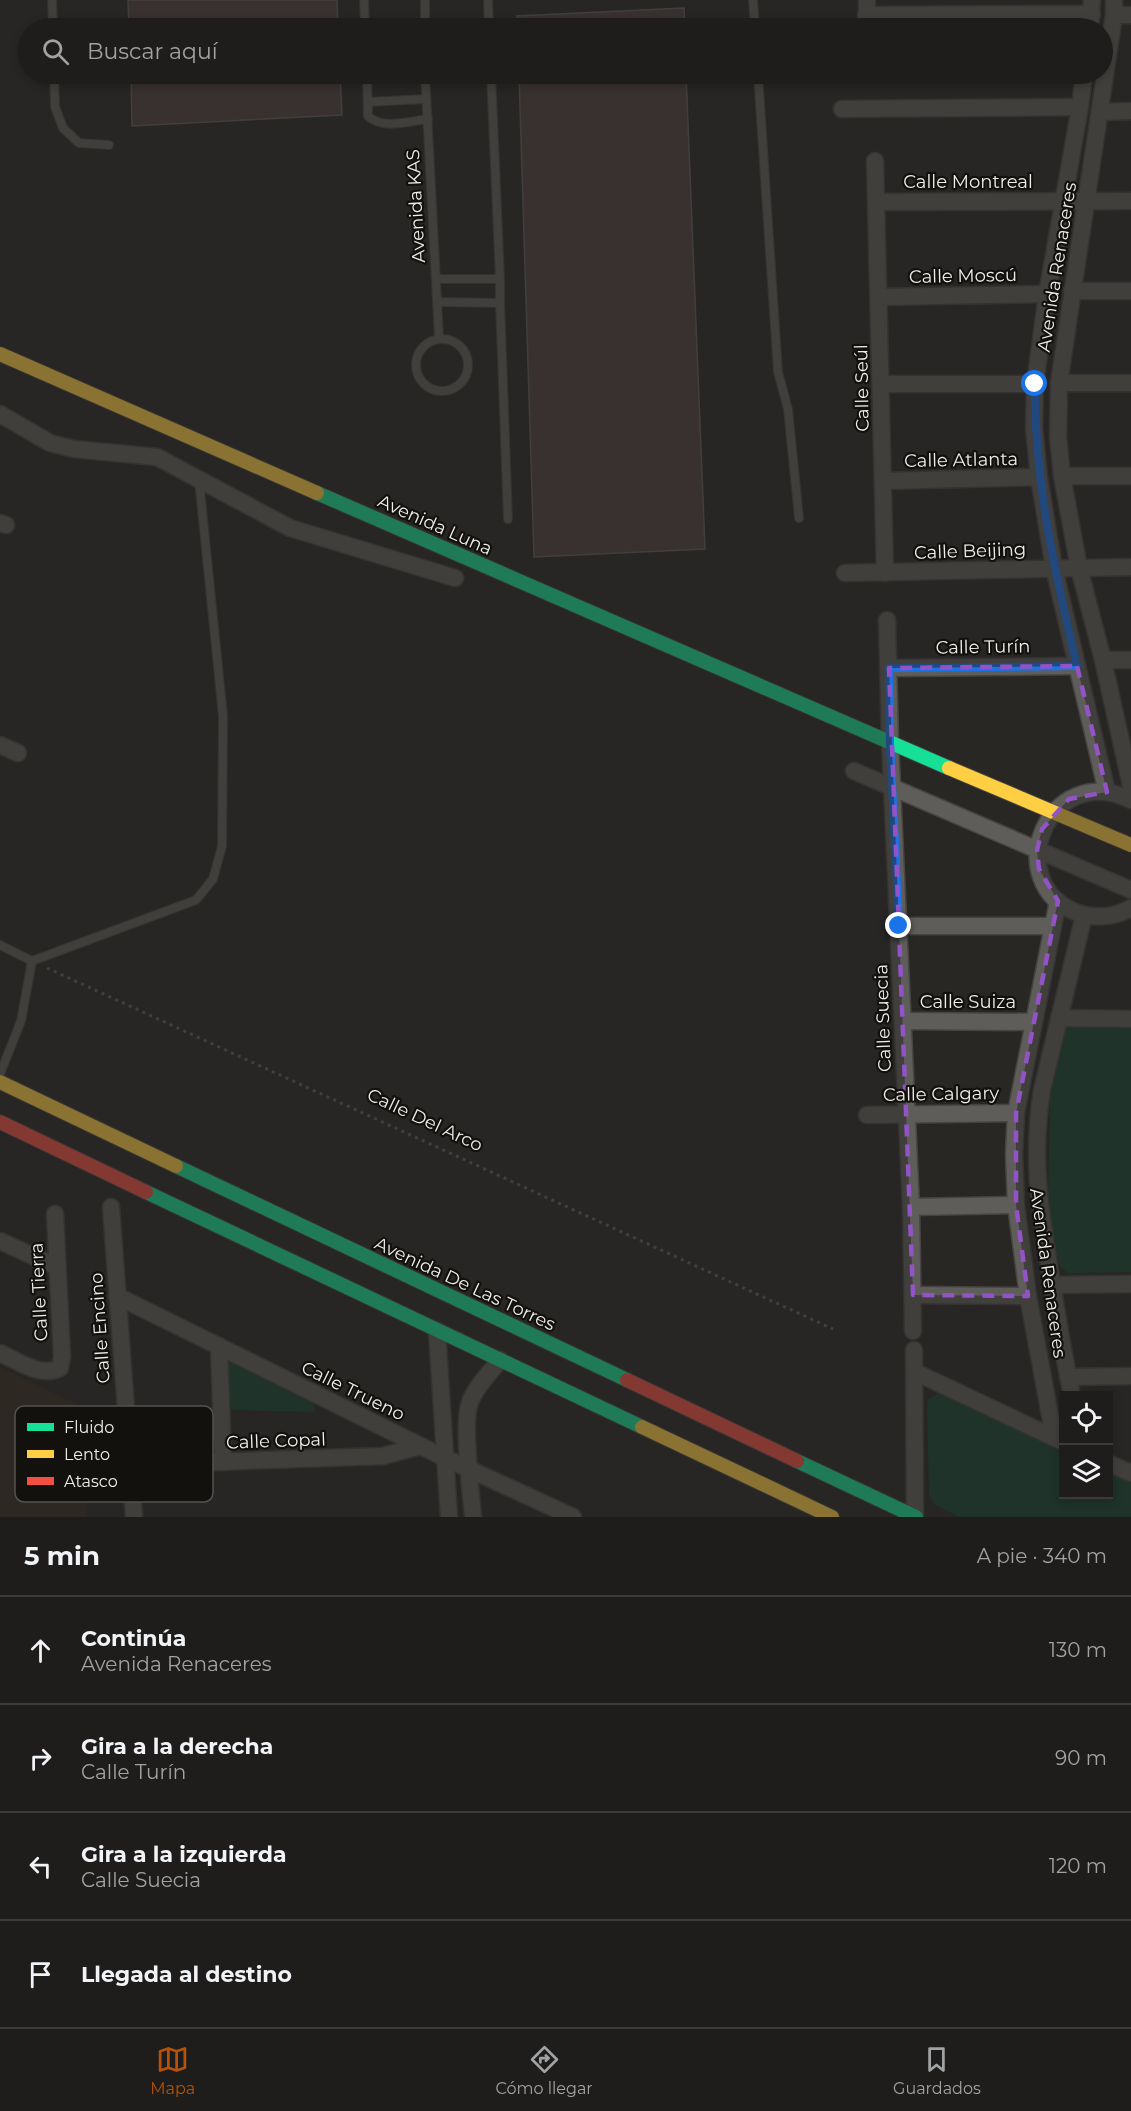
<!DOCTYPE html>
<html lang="es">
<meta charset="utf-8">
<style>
body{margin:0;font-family:Montserrat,sans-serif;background:#262624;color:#f1f3f6}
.controls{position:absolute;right:18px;bottom:18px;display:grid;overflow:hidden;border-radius:0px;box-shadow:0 3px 9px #0003}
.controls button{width:54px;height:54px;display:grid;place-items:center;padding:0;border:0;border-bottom:2px solid #3c3b3a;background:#1e1d1b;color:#f1f3f6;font:30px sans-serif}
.stop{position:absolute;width:18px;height:18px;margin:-14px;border:4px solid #1a73e8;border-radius:50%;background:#fff}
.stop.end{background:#1a73e8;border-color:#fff;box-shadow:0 2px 6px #0008}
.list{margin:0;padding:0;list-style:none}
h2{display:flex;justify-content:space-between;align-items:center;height:78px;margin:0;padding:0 24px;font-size:26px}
h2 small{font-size:20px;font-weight:400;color:#a1a2a3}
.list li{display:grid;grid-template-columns:39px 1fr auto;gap:18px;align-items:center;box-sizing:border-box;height:108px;padding:0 24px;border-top:2px solid #3c3b3a}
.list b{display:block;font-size:22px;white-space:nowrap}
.list p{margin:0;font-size:20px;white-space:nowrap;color:#a1a2a3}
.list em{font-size:20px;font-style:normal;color:#a1a2a3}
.icon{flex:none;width:33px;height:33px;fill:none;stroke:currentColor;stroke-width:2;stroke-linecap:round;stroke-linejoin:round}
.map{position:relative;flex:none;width:1131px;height:1517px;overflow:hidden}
.search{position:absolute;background:#1e1d1b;box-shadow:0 3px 9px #0003;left:18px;right:18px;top:18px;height:66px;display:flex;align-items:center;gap:15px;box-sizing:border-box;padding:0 21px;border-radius:33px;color:#a1a2a3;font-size:22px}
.sheet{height:510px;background:#1e1d1b}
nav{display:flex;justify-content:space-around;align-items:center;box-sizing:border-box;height:84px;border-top:2px solid #3c3b3a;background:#1e1d1b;font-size:16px;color:#a1a2a3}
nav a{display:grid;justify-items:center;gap:3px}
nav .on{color:#b45309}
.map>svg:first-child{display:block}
.education{fill:#372c20}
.green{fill:#164331}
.building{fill:#4c3f3c;stroke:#605e5c;stroke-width:1.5}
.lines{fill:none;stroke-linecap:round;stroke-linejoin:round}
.lane-casing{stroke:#454441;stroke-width:10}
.street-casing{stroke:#454441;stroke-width:19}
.fast-casing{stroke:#454441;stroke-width:16}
.slow-casing{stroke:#454441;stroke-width:16}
.jam-casing{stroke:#454441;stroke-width:16}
.path{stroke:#5f5e5c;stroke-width:3;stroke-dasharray:3 4.5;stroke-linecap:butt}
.lane{stroke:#5e5d5a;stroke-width:8}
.street{stroke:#5e5d5a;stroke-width:16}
.fast{stroke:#16e098;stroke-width:14}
.slow{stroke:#ffcf43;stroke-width:14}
.jam{stroke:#f24e42;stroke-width:14}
.route{stroke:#1a73e8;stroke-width:8}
.marked{fill:none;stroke:#9253c7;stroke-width:4.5;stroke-dasharray:12 8;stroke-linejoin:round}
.labels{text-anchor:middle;stroke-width:4.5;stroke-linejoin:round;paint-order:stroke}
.street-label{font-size:18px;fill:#eeede9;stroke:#12110e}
.key{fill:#12110e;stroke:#545350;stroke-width:1.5}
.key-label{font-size:16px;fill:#eeede9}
</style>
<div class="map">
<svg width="1131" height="1517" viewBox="0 0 1131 1517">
<rect width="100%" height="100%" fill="#282724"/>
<!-- education -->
<path class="education" d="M0,1367L78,1405L86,1517H0Z"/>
<!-- green -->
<g class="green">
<path d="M1077,1022L1131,1023V1272L1067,1273L1056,1261L1048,1198L1050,1098L1066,1029Z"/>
<path d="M236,1361L312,1400L315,1412L231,1410L226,1362Z"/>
<path d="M939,1393L1063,1451L1064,1494H1108L1109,1473L1131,1483V1517H960L935,1505L929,1495L927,1400Z"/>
</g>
<!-- building -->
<g class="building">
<path d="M128,0H337L338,28H129Z"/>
<path d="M684,8L685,28H518L517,16Z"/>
<path d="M131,74H340L342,115L132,126Z"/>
<path d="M519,74H686L705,549L534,557Z"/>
</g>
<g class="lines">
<defs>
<g id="lane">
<path d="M52,0L53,28"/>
<path d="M364,0L365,28"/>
<path d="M425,0V28"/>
<path d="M488,0L489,28"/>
<path d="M753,0L755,28"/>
<path d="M54,74L55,107L63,128L79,143L109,145"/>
<path d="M367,74L368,116C382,130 410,121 428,119"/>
<path d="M425,74L439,338"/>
<path d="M758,74L778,372L788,409L799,518"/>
<path d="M368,102L425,99"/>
<path d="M436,279H500L491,74"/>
<path d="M438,302L500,303V279"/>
<path d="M500,303L508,519"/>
<circle cx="442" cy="365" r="26"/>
<path d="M0,945L32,961"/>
<path d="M0,1074L21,1021L32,961L196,900L213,879L222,846L223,716L199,480"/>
</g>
<g id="street">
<path d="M867,0V28"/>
<path d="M1114,0V15L1059,383L1058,437L1062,476L1079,568L1103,660L1131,786"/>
<path d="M866,15L1092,14"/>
<path d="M1114,15H1131"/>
<path d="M1090,28L1092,0"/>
<path d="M1084,74L1080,107L1047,294L1035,384L1034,428L1039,477L1054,568L1107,792"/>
<path d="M842,109L1080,107"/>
<path d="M1101,112L1131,111"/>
<path d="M875,161L885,573"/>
<path d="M877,202L1131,201"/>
<path d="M1072,291H1131"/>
<path d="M880,297L1047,294"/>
<path d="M1059,383H1131"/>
<path d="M881,384H1035"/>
<path d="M0,414L50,443L74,449L157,457L290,528L455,578"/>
<path d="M1062,476H1131"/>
<path d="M884,481L1039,477"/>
<path d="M0,523L6,525"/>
<path d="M845,573L1131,567"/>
<path d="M887,620L890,743L911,1207L913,1331"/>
<path d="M1103,660H1131"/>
<path d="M889,668L1077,666"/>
<path d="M0,745L18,753"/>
<path d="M854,771L1131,890"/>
<path d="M1131,800C1047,759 999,884 1078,913C1096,919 1115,917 1131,908"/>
<path d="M899,926H1053"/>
<path d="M1059,1018L1131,1019"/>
<path d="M903,1021L1034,1022"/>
<path d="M867,1115L1016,1113"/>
<path d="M111,1207L134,1517"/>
<path d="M911,1207L1016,1205"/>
<path d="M0,1241L57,1267"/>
<path d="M1052,1285L1131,1284"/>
<path d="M913,1295L1028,1296"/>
<path d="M117,1296L445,1458L573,1517"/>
<path d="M437,1331L449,1517"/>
<path d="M219,1346L223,1462"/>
<path d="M914,1350L915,1517"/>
<path d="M0,1353C18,1361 41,1378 60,1368L62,1357L55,1214"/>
<path d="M915,1372L1061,1441"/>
<path d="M1068,1377L1131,1376"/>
<path d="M1072,1396C1064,1356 1057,1317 1051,1277C1040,1210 1031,1158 1042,1090L1084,915"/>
<path d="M1054,1437L1028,1296L1016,1205L1014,1154L1016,1113L1058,901"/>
<path d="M1108,1463L1131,1473"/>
<path d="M131,1465L383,1456L421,1446"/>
<path d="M473,1517C471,1492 462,1422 470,1402C476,1386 490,1373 500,1360"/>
</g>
<g id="fast">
<path d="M317,493L949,768"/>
<path d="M176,1166L627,1380"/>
<path d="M146,1192L642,1427"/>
<path d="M797,1461L916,1517"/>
</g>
<g id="slow">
<path d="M0,354L317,493"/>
<path d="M949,768L1131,845"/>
<path d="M0,1082L176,1166"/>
<path d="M642,1427L832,1517"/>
</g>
<g id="jam">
<path d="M0,1122L146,1192"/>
<path d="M627,1380L797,1461"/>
</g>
</defs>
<!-- lane casing -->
<use href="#lane" class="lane-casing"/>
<!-- street casing -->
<use href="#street" class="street-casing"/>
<!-- fast casing -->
<use href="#fast" class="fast-casing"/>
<!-- slow casing -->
<use href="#slow" class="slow-casing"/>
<!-- jam casing -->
<use href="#jam" class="jam-casing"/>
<!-- path -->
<path class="path" d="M47,968L833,1329"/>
<!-- lane -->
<use href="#lane" class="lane"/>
<!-- street -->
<use href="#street" class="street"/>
<!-- fast -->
<use href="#fast" class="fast"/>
<!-- slow -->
<use href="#slow" class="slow"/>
<!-- jam -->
<use href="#jam" class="jam"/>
</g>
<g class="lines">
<!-- route -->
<path class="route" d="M899,926L890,743L889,668L1077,666C1055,573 1034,480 1035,384"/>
</g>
<!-- marked area -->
<path d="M0 0H1131V1517H0ZM1077,666L1107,792L1069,799L1042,829L1037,850L1039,869L1058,901L1016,1113V1205L1028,1296L913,1295L889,668Z" fill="#282724" fill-opacity=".55" fill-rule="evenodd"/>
<path class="marked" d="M1077,666L1107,792L1069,799L1042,829L1037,850L1039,869L1058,901L1016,1113V1205L1028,1296L913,1295L889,668Z"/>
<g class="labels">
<!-- street labels -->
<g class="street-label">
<text x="968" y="188">Calle Montreal</text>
<text transform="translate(416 206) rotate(-93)" y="6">Avenida KAS</text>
<text transform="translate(1057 267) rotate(-81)" y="6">Avenida Renaceres</text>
<text transform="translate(963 276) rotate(-1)" y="6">Calle Moscú</text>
<text transform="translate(862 388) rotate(-91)" y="6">Calle Seúl</text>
<text transform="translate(961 460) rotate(-1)" y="6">Calle Atlanta</text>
<text transform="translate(435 525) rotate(24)" y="6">Avenida Luna</text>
<text transform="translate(970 551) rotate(-2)" y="6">Calle Beijing</text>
<text transform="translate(983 647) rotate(-1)" y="6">Calle Turín</text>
<text x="968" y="1008">Calle Suiza</text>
<text transform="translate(883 1018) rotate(-92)" y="6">Calle Suecia</text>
<text transform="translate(941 1094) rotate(-1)" y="6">Calle Calgary</text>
<text transform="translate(425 1120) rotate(25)" y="6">Calle Del Arco</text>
<text transform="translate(1048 1273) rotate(82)" y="6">Avenida Renaceres</text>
<text transform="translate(465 1284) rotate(25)" y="6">Avenida De Las Torres</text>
<text transform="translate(39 1292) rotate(-93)" y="6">Calle Tierra</text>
<text transform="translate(100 1328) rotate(-94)" y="6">Calle Encino</text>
<text transform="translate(353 1391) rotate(26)" y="6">Calle Trueno</text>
<text transform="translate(276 1441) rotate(-2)" y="6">Calle Copal</text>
</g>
</g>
<!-- legend -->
<rect x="15" y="1406" width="198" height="96" rx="9" class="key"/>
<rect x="27" y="1423" width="27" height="8" fill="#16e098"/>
<rect x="27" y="1450" width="27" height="8" fill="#ffcf43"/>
<rect x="27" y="1477" width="27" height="8" fill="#f24e42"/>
<g class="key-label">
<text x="64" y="1433">Fluido</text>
<text x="64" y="1460">Lento</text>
<text x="64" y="1487">Atasco</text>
</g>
</svg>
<div class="controls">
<button><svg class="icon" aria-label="locate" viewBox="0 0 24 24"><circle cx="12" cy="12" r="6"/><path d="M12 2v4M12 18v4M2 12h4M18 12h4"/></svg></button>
<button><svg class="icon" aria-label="layers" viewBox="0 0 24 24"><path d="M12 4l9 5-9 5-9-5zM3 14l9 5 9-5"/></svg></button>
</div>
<div class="stop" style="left:1035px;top:384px"></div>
<div class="stop end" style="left:899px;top:926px"></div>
<div class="search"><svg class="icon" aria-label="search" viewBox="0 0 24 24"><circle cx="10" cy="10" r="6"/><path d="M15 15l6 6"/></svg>Buscar aquí</div>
</div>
<section class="sheet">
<h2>5 min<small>A pie · 340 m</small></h2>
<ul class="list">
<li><svg class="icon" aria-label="ahead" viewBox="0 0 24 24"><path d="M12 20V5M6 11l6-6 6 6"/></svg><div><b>Continúa</b><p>Avenida Renaceres</p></div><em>130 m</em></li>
<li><svg class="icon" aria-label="right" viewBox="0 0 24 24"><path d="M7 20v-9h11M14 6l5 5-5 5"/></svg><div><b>Gira a la derecha</b><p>Calle Turín</p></div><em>90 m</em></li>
<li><svg class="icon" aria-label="left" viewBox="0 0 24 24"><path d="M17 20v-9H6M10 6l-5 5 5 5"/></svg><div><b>Gira a la izquierda</b><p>Calle Suecia</p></div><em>120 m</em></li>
<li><svg class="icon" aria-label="arrive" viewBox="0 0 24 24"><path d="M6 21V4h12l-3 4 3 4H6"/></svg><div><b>Llegada al destino</b></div></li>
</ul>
</section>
<nav>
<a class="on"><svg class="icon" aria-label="map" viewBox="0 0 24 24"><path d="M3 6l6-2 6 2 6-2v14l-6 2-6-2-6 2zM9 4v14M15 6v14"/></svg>Mapa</a>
<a><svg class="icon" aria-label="directions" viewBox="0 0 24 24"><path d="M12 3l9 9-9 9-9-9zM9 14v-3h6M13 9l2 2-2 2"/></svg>Cómo llegar</a>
<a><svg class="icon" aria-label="saved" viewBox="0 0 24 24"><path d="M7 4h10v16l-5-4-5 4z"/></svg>Guardados</a>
</nav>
